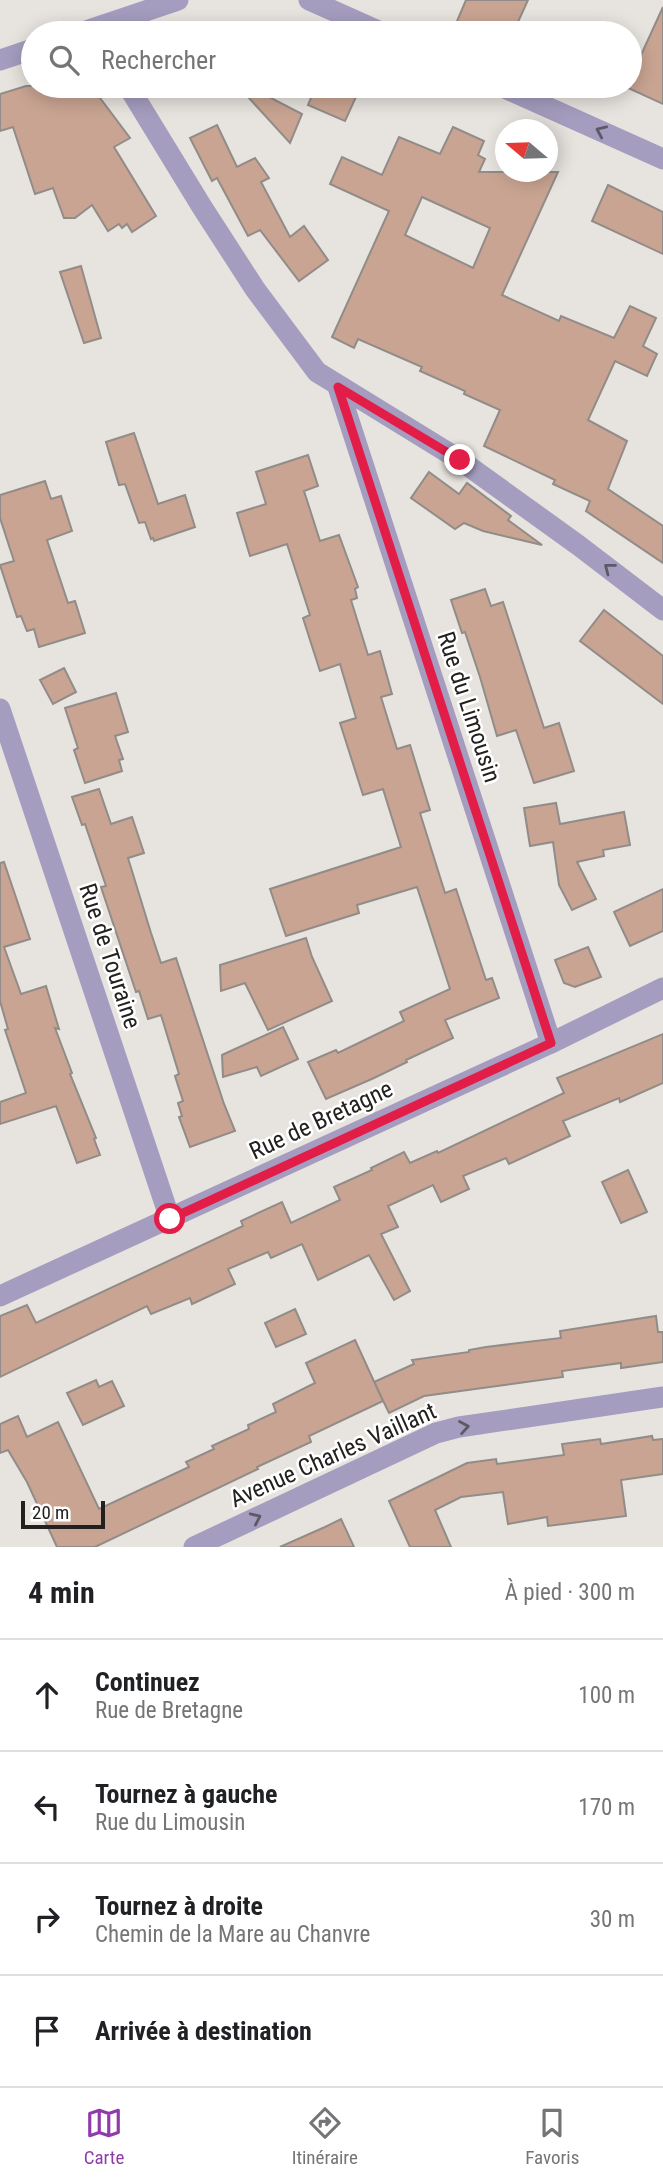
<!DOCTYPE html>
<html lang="fr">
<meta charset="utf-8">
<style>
body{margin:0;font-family:"Roboto Condensed",sans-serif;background:#f2f2f2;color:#202124}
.compass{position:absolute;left:495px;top:119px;width:63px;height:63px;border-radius:50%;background:#fff;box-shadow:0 4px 18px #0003;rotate:289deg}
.scale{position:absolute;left:21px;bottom:18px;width:84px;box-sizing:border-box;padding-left:7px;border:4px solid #22211f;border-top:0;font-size:19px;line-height:24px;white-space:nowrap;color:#22211f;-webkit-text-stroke:5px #fff;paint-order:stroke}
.stop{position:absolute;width:21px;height:21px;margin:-16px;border:5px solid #e11d48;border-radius:50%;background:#fff}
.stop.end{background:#e11d48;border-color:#fff;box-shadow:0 2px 7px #0008}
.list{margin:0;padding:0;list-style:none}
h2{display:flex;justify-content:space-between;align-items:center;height:91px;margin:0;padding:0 28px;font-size:30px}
h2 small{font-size:23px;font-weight:400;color:#757577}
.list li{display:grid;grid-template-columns:46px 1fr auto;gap:21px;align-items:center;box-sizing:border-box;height:112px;padding:0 28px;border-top:2px solid #e0e0e0}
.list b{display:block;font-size:26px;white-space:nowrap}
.list p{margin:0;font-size:23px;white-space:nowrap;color:#757577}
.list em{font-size:23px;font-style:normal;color:#757577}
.icon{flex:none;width:38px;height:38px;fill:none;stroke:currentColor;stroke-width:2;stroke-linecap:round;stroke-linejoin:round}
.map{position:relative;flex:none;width:663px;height:1547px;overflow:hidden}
.search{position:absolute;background:#fff;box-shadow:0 4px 18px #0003;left:21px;right:21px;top:21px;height:77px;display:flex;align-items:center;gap:18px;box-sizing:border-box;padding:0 24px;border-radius:38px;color:#757577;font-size:26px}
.sheet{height:539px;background:#fff}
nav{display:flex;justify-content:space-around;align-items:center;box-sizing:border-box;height:98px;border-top:2px solid #e0e0e0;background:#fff;font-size:19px;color:#757577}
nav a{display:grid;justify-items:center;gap:4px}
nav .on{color:#8f3caa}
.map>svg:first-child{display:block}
.building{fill:#c9a492;stroke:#928c89;stroke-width:2;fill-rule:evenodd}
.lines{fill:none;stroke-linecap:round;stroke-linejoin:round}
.minor{stroke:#a59dbf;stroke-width:21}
.oneway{stroke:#5d5967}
.route{stroke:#e11d48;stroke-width:9}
.labels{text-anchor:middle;stroke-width:5;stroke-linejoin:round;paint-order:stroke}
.street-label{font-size:24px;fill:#22211f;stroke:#fff}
</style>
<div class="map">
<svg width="663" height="1547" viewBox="0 0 663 1547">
<rect width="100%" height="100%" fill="#e7e3de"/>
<!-- building -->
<g class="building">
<path d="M466,0H528L513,33H452Z"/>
<path d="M663,7V104L626,87L630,86V79Z"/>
<path d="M26,86H91L130,138L114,147L156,216L132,232L127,224L122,228L119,224L108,231L92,205L75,218H64L53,188L35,194L13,127L0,131V94Z"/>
<path d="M238,86H248L302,114L290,143Z"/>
<path d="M316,86H361L345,121L308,105Z"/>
<path d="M217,125L237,167L255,158L269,178L261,182L290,237L304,226L328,260L299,281L260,230L248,236L217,178L212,181L190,138Z"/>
<path d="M453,127L484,141L478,155L485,159L479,172H558L502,295L559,321L561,316L614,338L630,306L656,318L643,346L657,354L647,376L615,361L588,420L627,441L608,489L663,526V563L586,511L590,501L553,484L555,480L484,446L500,410L464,394L465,391L420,371L422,367L358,339L354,348L332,337L389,211L330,184L342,157L382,175L399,137L440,154ZM422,197L490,228L473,268L405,235Z"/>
<path d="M608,185L663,212V254L592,221Z"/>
<path d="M81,266L101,338L84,343L60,272Z"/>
<path d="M134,433L158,504L185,495L195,527L154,541L153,538L151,539L145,522L139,523L125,484L119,485L106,442Z"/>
<path d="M308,455L318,486L304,491L320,541L339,535L358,587L355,589L357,598L351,600L368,655L380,651L392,694L381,697L397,749L410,745L430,810L420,813L445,893L456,889L486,980L492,978L499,998L445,1020L453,1038L406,1060L407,1062L374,1078L326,1099L308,1062L336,1050L338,1053L404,1021L400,1012L450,989L417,887L357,905L359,913L286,936L270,889L401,847L383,789L363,795L340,723L356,718L340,664L320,671L303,618L310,615L287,544L250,556L237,513L266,504L256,472Z"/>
<path d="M429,472L459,494L467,483L511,516L508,520L542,545L483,531L464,523L455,529L411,498Z"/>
<path d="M45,481L51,499L61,496L72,531L47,540L68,603L75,601L85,633L39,647L34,629L27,631L21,616L17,617L0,565L14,561L0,518V495Z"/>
<path d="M485,589L491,606L503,602L544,728L559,723L574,771L534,783L516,730L497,736L480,677L465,632L462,633L451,600Z"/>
<path d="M604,610L663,656V704L580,641Z"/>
<path d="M64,668L76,692L53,704L40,680Z"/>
<path d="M116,693L128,732L115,736L123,759L119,760L122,771L85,783L74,750L78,748L65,708Z"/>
<path d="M99,789L111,824L132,817L144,853L128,858L151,933L161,963L176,958L224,1104L235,1131L190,1147L179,1117L182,1116L178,1103L183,1101L175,1076L179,1074L161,1015L148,1019L139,991L136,992L101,887L106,886L85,824L82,825L72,797Z"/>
<path d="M556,803L560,824L624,812L630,845L603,850L604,856L577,862L596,899L572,910L559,885L553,842L530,846L524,808Z"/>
<path d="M4,862L30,939L4,947L21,994L46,986L59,1029L55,1028L72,1073L70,1074L96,1138L94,1139L100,1155L77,1163L56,1106L0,1124V1102L26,1093L5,1030L8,1029L0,1001V863Z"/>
<path d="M663,889V931L630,946L614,912Z"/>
<path d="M306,938L312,957L332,1001L268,1030L245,983L221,991L220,965Z"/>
<path d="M588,947L601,977L575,987L564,983L555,960Z"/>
<path d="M283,1027L298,1059L261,1076L257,1067L223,1077L222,1055Z"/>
<path d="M663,1034V1083L620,1102L619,1098L563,1121L570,1136L509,1164L506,1158L463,1176L469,1189L441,1202L433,1185L388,1206L398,1227L381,1234L410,1291L394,1300L369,1255L318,1280L302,1244L271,1258L268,1252L228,1269L235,1284L192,1304L190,1298L151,1314L147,1306L0,1377V1316L27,1305L36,1323L243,1226L241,1221L282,1202L291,1223L340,1200L334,1187L372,1170L371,1168L404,1152L410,1163L437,1151L438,1153L564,1093L557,1078Z"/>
<path d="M628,1170L647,1212L621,1223L602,1182Z"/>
<path d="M295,1309L306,1334L276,1347L265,1323Z"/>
<path d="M656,1316L658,1332H663V1362L621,1368V1363L562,1371L563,1377L424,1396L389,1413L374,1382L414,1364L412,1360L469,1352V1350L486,1347L561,1338L560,1331Z"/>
<path d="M355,1340L383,1401L309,1436L311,1442L257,1467L258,1469L95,1547H57L27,1482L8,1450L0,1453V1424L18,1416L27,1437L58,1422L99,1509L189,1467L186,1462L214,1449L212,1446L249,1429L248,1425L276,1412L273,1404L315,1383L306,1363Z"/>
<path d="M96,1380L99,1387L112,1381L124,1406L83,1425L67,1393Z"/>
<path d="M652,1436L653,1440L663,1439V1474L621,1480L626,1516L548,1526L547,1517L508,1524L503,1492L461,1497L435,1510L451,1547H410L389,1501L467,1463L496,1459L497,1464L564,1455L562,1444L600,1439L601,1444Z"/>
<path d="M341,1519L354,1547H280L325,1527Z"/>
</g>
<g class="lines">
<!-- minor -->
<g class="minor">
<path d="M309,0L383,33"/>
<path d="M80,33L178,0"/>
<path d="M0,60L33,49"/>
<path d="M128,86L202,207L255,289L317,372L460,460L578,545L663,610"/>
<path d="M500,86L663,159"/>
<path d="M338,387L551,1043"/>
<path d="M0,709L170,1219"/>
<path d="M0,1296L551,1043L663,988"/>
<path d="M194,1547L436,1433L459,1427L663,1397"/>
</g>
</g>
<!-- one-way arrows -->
<defs><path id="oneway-chevron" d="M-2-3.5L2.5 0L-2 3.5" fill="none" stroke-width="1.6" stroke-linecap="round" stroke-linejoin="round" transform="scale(1.75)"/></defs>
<g class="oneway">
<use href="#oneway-chevron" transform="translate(601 131) rotate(-156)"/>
<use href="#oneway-chevron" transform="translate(609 568) rotate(-142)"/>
<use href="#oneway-chevron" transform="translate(464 1427) rotate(-10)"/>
<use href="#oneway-chevron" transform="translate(256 1518) rotate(-25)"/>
</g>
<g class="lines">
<!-- route -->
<path class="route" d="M170,1219L551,1043L338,387L460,460"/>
</g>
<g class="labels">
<!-- street labels -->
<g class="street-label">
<text transform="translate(469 707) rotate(72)" y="8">Rue du Limousin</text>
<text transform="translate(110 956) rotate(72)" y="8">Rue de Touraine</text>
<text transform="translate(321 1120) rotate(-25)" y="8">Rue de Bretagne</text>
<text transform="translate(333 1455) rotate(-24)" y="8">Avenue Charles Vaillant</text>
</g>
</g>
</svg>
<svg class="compass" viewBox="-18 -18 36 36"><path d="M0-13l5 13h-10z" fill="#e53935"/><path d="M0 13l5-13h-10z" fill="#757577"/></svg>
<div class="scale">20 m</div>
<div class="stop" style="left:170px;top:1219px"></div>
<div class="stop end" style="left:460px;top:460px"></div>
<div class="search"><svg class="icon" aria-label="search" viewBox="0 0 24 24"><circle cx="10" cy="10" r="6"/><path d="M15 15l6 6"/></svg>Rechercher</div>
</div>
<section class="sheet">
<h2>4 min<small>À pied · 300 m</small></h2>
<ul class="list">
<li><svg class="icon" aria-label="ahead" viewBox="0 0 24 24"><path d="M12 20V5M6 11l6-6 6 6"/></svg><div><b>Continuez</b><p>Rue de Bretagne</p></div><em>100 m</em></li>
<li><svg class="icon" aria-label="left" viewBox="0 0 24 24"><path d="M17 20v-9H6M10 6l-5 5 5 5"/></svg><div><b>Tournez à gauche</b><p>Rue du Limousin</p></div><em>170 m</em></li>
<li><svg class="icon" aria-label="right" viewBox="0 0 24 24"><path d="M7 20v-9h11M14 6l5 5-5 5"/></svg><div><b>Tournez à droite</b><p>Chemin de la Mare au Chanvre</p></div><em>30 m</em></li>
<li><svg class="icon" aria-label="arrive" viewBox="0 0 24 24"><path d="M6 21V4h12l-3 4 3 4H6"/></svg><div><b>Arrivée à destination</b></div></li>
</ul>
</section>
<nav>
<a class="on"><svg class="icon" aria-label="map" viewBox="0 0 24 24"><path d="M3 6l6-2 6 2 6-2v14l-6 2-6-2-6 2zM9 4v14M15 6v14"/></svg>Carte</a>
<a><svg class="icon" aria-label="directions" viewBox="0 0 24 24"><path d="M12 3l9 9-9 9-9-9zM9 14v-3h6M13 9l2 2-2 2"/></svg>Itinéraire</a>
<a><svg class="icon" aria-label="saved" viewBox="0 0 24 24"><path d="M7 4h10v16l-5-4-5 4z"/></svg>Favoris</a>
</nav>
